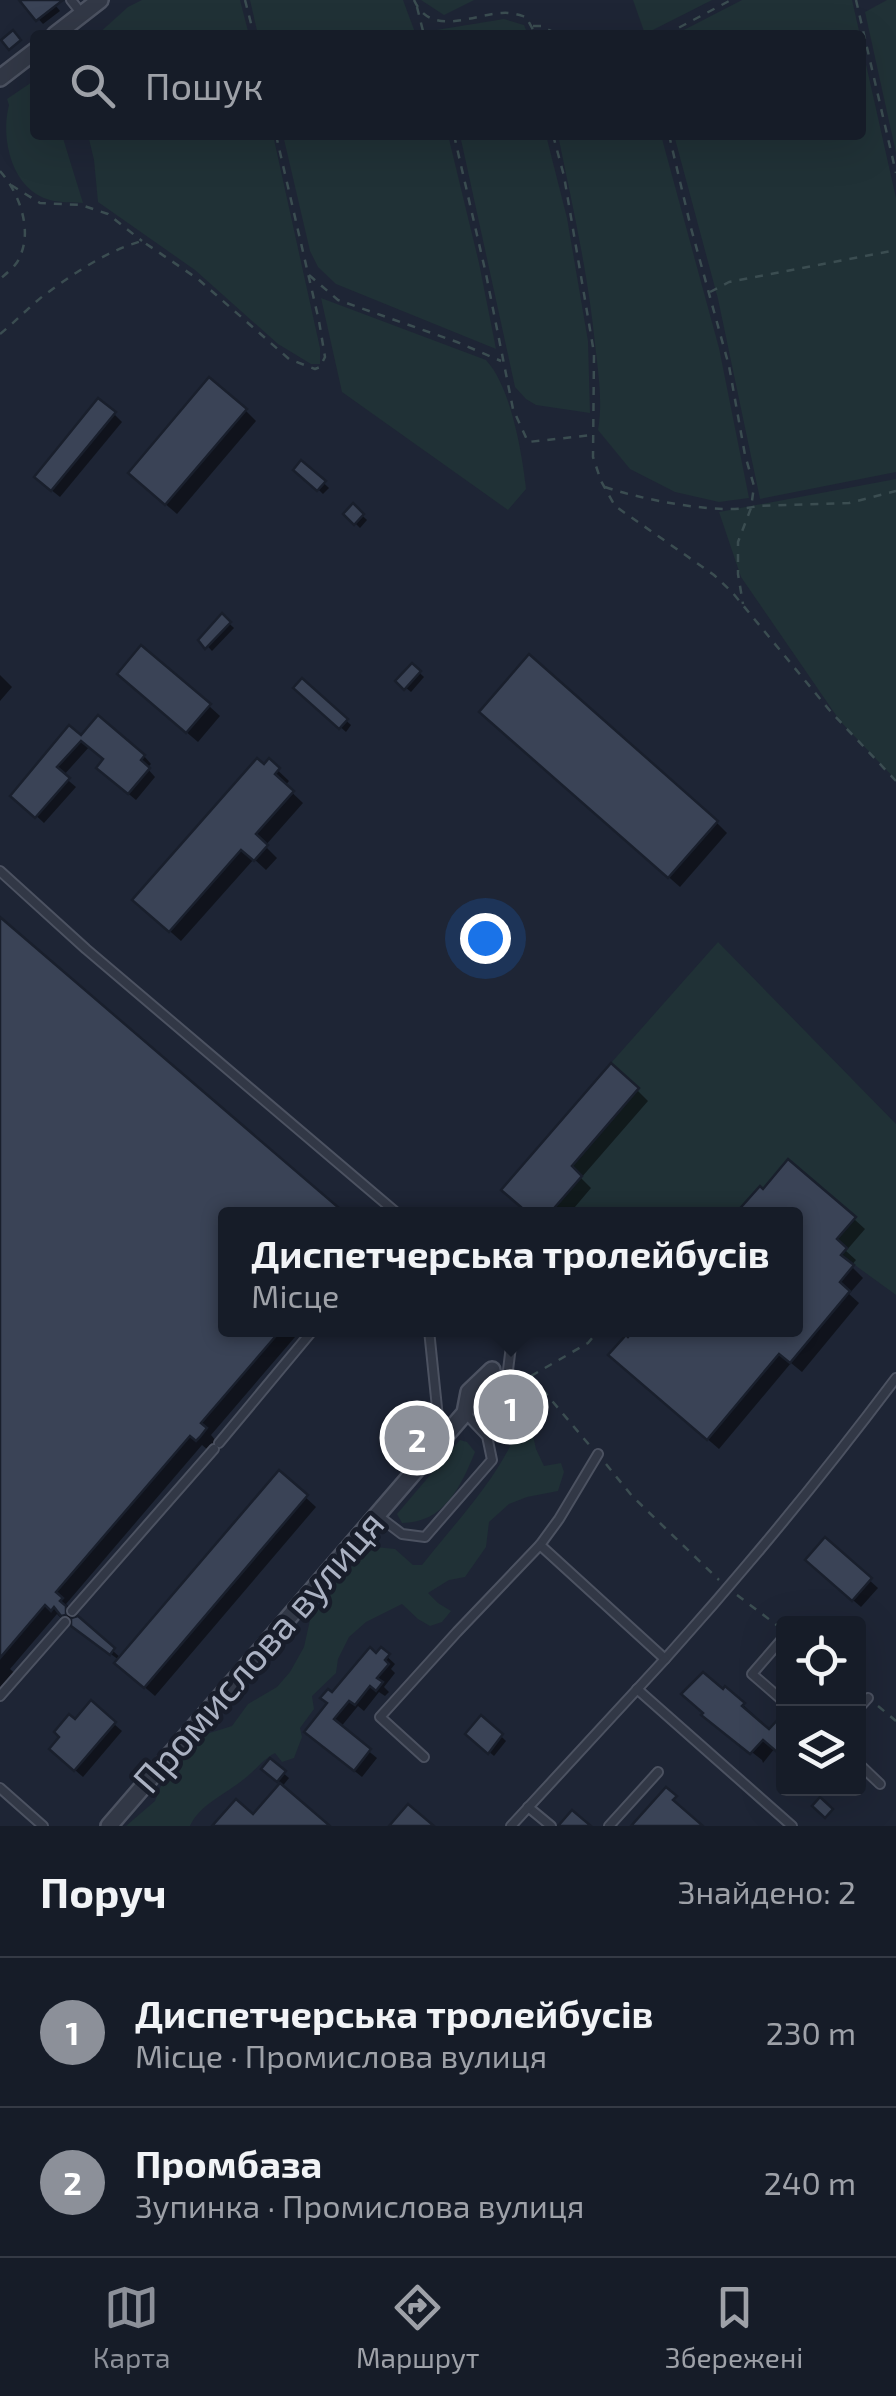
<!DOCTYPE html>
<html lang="uk">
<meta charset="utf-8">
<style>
body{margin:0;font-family:"Exo 2",sans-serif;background:#1f2530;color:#f1f3f6}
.controls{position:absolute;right:30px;bottom:30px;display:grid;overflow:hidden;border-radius:10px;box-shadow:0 10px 40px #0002}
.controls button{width:90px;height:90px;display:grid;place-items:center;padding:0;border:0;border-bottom:2px solid #353a45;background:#161c28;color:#f1f3f6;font:50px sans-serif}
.you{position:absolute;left:485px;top:938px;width:35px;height:35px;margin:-25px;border:8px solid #fff;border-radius:50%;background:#1a73e8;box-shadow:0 0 0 15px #1a73e833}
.badge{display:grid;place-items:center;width:65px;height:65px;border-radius:50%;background:#8c9099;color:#fff;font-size:32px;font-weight:700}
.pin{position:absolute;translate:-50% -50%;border:5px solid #fff;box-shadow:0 2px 10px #0006}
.popup{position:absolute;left:218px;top:1207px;width:585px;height:130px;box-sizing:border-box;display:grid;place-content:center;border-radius:10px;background:#161c28;filter:drop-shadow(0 2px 8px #0005);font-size:32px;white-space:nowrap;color:#9ea1a8}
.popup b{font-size:38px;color:#f1f3f6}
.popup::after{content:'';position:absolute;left:50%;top:100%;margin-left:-20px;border:20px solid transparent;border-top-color:#161c28}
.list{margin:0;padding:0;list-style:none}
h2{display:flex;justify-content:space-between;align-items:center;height:130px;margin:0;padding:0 40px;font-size:42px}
h2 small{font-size:32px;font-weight:400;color:#9ea1a8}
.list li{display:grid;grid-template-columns:65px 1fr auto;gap:30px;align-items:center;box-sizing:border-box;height:150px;padding:0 40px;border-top:2px solid #353a45}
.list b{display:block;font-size:38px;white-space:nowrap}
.list p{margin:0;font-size:32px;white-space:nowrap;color:#9ea1a8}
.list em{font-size:32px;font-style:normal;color:#9ea1a8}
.icon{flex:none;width:55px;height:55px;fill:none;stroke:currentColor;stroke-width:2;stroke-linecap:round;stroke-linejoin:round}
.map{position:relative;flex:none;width:896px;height:1826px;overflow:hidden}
.search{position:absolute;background:#161c28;box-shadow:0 10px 40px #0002;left:30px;right:30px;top:30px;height:110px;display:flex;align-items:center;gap:25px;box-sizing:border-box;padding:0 35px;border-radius:10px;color:#9ea1a8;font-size:38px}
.sheet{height:430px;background:#161c28}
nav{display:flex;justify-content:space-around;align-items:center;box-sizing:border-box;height:140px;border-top:2px solid #353a45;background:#161c28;font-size:28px;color:#9ea1a8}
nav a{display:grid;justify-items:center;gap:5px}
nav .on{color:#8c9099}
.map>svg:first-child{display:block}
.green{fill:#203136}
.shadow{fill:#0007}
.building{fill:#3a4356;stroke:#191f2c;stroke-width:2.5}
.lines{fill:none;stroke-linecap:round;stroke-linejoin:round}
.lane-casing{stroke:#4c5261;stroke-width:12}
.street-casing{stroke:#4c5261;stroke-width:20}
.path{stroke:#3b4d51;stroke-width:2.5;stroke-dasharray:8 8;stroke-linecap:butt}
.lane{stroke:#323846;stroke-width:8}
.street{stroke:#323846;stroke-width:15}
.labels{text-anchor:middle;stroke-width:9;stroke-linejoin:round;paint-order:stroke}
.street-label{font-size:38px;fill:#abb2c3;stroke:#181d2a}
</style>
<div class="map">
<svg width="896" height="1826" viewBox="0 0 896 1826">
<rect width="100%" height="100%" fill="#1e2535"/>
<!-- green -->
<g class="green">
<path d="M142,0H240L249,35H97L128,7Z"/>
<path d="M250,0H403L416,35H258Z"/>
<path d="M421,0H474L444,15Z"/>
<path d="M633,0H712L645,34Z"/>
<path d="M742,0H852L860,35H674Z"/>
<path d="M887,0H896V153L865,12Z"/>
<path d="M504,19L524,25L528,35H432L430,31Z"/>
<path d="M861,42L896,198V472L760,499L718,299L674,135H861Z"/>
<path d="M35,80V135H62L83,203C72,202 60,203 50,200C12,190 0,139 9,105L7,99Z"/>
<path d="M88,135H273L320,348V364H311L278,344L195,270L98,202L94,160Z"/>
<path d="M283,135H448L479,263L496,349L336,284L318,267L310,251Z"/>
<path d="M460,135H546L567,218L588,341L590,413L536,405L526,399L515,387Z"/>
<path d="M558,135H661L719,348L749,498L719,502L675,492L630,469L598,430C603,401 598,372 595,344C588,273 572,204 558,135Z"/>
<path d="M321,298L486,360C511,387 522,453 526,489L508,510L342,392Z"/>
<path d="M896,479V780L840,721L741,577L719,512Z"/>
<path d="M718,942L896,1124V1295L841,1255L837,1239L856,1217L788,1159L763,1189L759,1186L734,1214H549L582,1176L572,1166L639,1088L611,1063Z"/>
<path d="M516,1434L533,1435L536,1449L544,1466L561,1463L564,1472L558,1491L527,1497L509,1504L489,1522L486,1547L465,1577L449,1580L428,1593L438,1603L451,1611L442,1622L430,1626L418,1619L402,1604L366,1622L349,1637L338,1659L336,1673L312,1696L314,1709L300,1728L302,1737L294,1758L282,1762L275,1753C262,1760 255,1771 244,1779C226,1794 199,1805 190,1826H126L155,1801L162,1783L185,1750L200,1736L232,1726L248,1704L277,1687L290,1672L304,1647L310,1620L335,1583L358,1560L376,1547L395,1549L413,1565H422C455,1523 494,1483 516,1434Z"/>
<path d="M460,1440L467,1442L475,1452C461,1486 444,1523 402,1523L397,1514Z"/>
</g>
<!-- shadow -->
<g class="shadow">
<path d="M32,0H51L60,11L43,24L26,5Z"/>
<path d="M245,410L256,421L177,514L142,484Z"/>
<path d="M114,414L122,422L60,497L45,485Z"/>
<path d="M302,463L329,488L323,494L297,469Z"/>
<path d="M353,507L367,520L360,528L346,514Z"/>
<path d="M222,617L234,628L212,651L202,640Z"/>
<path d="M412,666L424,677L411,692L398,681Z"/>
<path d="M0,675L12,687L0,701Z"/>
<path d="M302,681L351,725L346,732L297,688Z"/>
<path d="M131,685L209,706L220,716L198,742Z"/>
<path d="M493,722L716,822L727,833L680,887Z"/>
<path d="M81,739L144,756L151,764L147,768L155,777L136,800L106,775V760L90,746L63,776L76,787L44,823L14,795Z"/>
<path d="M269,762L289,781L285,786L303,803L265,846L277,858L266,870L254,859L181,941L146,910Z"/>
<path d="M0,920L342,1214H226V1330H301L211,1435L216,1441L211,1448L208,1450L202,1445L66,1604L72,1610L69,1613L76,1619L121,1658L279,1473L316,1507L155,1696L127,1672L119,1660L79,1631L66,1617L63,1620L57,1614L10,1669L20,1678L5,1694L0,1689Z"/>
<path d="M637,1090L648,1101L581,1178L591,1188L569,1214H532L515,1200Z"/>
<path d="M760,1189L854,1219L865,1229L846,1251L856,1260L851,1266L863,1278L849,1294L859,1303L802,1372L791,1363L719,1449L622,1365L628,1341L638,1330H796V1214H738Z"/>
<path d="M511,1397L528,1412L518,1424L501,1408Z"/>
<path d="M825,1540L878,1588L861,1607L816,1568Z"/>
<path d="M381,1651L395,1664L391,1669L395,1673L384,1687L389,1692L385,1696L379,1692L364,1711L358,1706L340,1728L377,1758L362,1777L315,1739L333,1696Z"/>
<path d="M743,1705L754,1715L752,1718L769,1733L775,1748L763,1763L762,1760L712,1721Z"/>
<path d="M482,1718L506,1741L494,1756L468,1733Z"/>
<path d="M75,1722L114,1724L122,1731L83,1777L60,1757Z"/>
<path d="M270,1762L289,1778L281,1788L326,1826H216L254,1817L282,1784L265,1768Z"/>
</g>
<!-- building -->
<g class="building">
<path d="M19,0H63L36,21Z"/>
<path d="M13,30L21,40L9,50L1,40Z"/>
<path d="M209,377L247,409L165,505L128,473Z"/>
<path d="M98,398L116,412L51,491L34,477Z"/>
<path d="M301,460L326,481L317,491L293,470Z"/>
<path d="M353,503L364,514L354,525L343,514Z"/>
<path d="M222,613L231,622L205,649L198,640Z"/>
<path d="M141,645L211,704L186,733L117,674Z"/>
<path d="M529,654L718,821L668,878L479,712Z"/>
<path d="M412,663L421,671L404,690L395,681Z"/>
<path d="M302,678L348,719L339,729L293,688Z"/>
<path d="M98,715L145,755L141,760L150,768L128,794L96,768L103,759L81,741L57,767L70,778L35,818L10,796L69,725L81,735Z"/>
<path d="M257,758L264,764L269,758L280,768L275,774L294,791L256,834L268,845L254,861L241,850L169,932L132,900Z"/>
<path d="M0,917L346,1214H226V1330H281L201,1423L207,1428L200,1437L196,1441L190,1436L56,1592L63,1598L60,1601L66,1606V1615L61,1616L54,1607L51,1611L45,1605L0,1658Z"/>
<path d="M611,1063L639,1088L572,1166L582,1176L549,1214H529L501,1190Z"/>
<path d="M788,1159L856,1217L837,1239L847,1248L841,1255L854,1265L840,1282L850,1291L790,1363L779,1354L707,1440L608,1355L626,1335L628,1337L634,1330H796V1214H735L760,1186L763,1189Z"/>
<path d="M510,1393L525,1406L512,1421L498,1408Z"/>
<path d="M279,1470L308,1495L144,1688L114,1663Z"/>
<path d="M825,1537L872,1578L852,1601L805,1560Z"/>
<path d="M78,1616L115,1648L110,1655L71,1626V1618Z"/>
<path d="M370,1647L376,1653L381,1647L390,1654L385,1660L389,1664L377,1678L383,1682L376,1691L370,1686L355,1705L349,1701L334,1719L371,1749L354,1771L304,1732L327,1703L320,1698L328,1689L332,1692Z"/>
<path d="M703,1672L723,1689L725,1686L745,1703L742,1706L769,1729L784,1713V1758L763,1740L750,1754L701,1715L703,1713L681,1694Z"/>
<path d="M91,1700L116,1722L74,1771L49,1749L59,1737L54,1732L69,1714L75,1719Z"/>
<path d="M481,1715L503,1734L488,1754L465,1734Z"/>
<path d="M270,1758L286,1771L277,1782L261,1769Z"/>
<path d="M280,1783L330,1826H212L236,1799L253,1814Z"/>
<path d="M666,1787L677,1796L673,1800L703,1826H631Z"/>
<path d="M820,1797L833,1809L825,1818L812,1806Z"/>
<path d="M408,1804L434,1826H389Z"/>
<path d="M572,1810L591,1826H558Z"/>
</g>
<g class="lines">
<defs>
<g id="lane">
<path d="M71,0L82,14"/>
<path d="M0,871L86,949L398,1214"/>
<path d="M429,1330L440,1437"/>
<path d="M508,1370L513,1330"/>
<path d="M219,1443L313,1330"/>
<path d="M598,1454L559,1519L540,1545L665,1659C746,1569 823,1475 896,1378"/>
<path d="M377,1515L402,1534L425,1537L492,1460L487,1436L465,1413"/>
<path d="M72,1611L214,1449"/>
<path d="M637,1689L792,1826"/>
<path d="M0,1696L65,1622"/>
<path d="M782,1700L752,1674L784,1637"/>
<path d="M858,1709L868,1698"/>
<path d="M424,1757L380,1717L457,1632L540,1545"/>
<path d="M858,1763L880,1784"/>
<path d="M0,1788L43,1826"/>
<path d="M528,1807L551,1826"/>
<path d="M511,1826L665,1659"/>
<path d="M609,1826L658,1772"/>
</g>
<g id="street">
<path d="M55,35L100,0"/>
<path d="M0,78L35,51"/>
<path d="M109,1826L465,1413L469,1392L492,1370"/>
</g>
</defs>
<!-- lane casing -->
<use href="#lane" class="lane-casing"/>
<!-- street casing -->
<use href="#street" class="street-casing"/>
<!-- path -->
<g class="path">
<path d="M245,0L254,35"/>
<path d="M414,0C431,38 474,14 502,13C510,12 519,15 526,17L536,35"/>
<path d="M856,0L896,173"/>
<path d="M417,7L424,35"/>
<path d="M533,26H541L559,35"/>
<path d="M665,35L731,0"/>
<path d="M454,135L486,274L513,409L528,442L592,435"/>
<path d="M553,135L564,176L594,353L593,457L601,481L615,506L714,575L732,592L831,712L896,781"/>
<path d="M669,135L691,228L729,366L745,455L754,486L751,508L738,542V574L743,604"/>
<path d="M0,171C18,191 32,227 21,254C18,265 8,272 0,279"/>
<path d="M11,185L40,203L81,205L108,214L142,241"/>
<path d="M309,275L338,300L457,342L501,361"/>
<path d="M710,292L729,282L896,250"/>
<path d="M0,334C15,322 28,308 43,296C73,274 106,251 142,241L198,279L289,359L315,369L320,367L325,357L319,321L276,135"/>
<path d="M605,487C639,499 723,516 757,506L849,503L896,491"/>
<path d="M517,1372L531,1376L591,1447"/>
<path d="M531,1376L588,1343L599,1330"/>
<path d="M606,1464L632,1496L719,1580"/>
<path d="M737,1595L778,1626"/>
<path d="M878,1706L896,1721"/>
</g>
<!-- lane -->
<use href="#lane" class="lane"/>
<!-- street -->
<use href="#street" class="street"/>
</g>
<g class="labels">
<!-- street labels -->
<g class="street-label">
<text transform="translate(259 1652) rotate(-49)" y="13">Промислова вулиця</text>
</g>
</g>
</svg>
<div class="controls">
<button><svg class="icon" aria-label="locate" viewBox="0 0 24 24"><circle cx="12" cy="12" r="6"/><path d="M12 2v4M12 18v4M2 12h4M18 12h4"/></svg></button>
<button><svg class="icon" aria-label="layers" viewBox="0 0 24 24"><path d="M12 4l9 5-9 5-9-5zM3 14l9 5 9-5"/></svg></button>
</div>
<div class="you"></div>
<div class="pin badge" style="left:511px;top:1407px">1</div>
<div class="popup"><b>Диспетчерська тролейбусів</b>Місце</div>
<div class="pin badge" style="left:417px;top:1438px">2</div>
<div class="search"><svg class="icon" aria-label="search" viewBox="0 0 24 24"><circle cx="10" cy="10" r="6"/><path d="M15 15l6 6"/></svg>Пошук</div>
</div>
<section class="sheet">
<h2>Поруч<small>Знайдено: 2</small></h2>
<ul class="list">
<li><span class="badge">1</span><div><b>Диспетчерська тролейбусів</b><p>Місце · Промислова вулиця</p></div><em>230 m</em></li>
<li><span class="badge">2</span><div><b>Промбаза</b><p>Зупинка · Промислова вулиця</p></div><em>240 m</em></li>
</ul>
</section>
<nav>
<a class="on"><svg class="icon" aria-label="map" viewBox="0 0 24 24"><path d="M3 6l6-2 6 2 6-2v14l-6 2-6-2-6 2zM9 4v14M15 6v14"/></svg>Карта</a>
<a><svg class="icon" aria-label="directions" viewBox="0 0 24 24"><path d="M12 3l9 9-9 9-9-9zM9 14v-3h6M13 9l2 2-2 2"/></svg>Маршрут</a>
<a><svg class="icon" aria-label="saved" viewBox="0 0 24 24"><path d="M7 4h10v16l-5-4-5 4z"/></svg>Збережені</a>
</nav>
